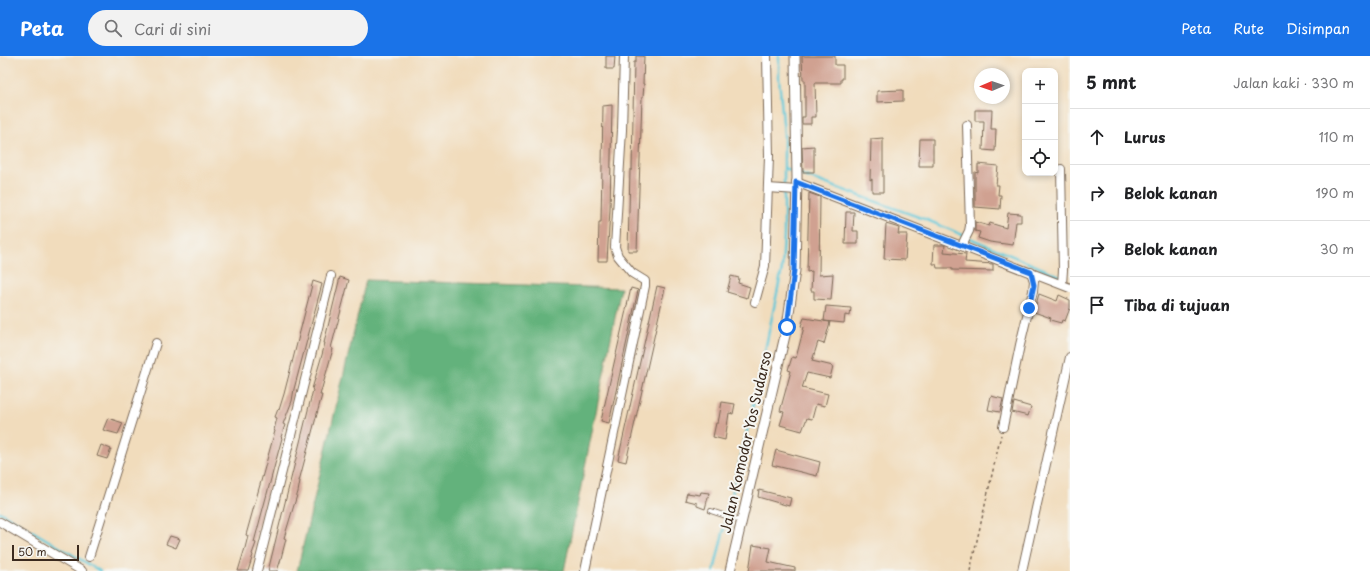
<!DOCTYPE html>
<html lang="id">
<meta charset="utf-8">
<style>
body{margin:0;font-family:"Playpen Sans",sans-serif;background:#f2f2f2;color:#202124}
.controls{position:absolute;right:12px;top:12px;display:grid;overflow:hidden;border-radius:8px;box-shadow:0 2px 6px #0003}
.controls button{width:36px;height:36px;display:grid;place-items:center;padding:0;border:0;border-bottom:1px solid #e0e0e0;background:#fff;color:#202124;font:20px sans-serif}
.compass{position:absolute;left:974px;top:12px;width:36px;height:36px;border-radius:50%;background:#fff;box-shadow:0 2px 6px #0003;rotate:268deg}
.scale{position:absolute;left:12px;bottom:10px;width:67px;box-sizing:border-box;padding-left:4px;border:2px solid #3b2a1e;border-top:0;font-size:11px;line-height:14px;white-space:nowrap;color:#3b2a1e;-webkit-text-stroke:3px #f6f6f2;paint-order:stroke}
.stop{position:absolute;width:12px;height:12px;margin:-9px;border:3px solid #1a73e8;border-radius:50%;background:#fff}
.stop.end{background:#1a73e8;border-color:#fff;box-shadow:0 1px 4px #0008}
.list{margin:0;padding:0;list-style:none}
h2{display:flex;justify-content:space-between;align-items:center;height:52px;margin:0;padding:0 16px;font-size:17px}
h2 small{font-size:13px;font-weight:400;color:#757577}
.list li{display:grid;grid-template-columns:26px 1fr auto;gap:12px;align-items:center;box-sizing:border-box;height:56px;padding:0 16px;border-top:1px solid #e0e0e0}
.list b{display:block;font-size:15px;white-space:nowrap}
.list em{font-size:13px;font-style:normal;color:#757577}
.icon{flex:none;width:22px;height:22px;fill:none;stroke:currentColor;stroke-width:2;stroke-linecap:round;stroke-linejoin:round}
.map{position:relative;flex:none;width:1070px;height:515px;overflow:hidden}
header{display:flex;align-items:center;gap:24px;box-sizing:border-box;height:56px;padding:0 20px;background:#1a73e8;color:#fff}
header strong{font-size:19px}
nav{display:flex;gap:22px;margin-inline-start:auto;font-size:14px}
.search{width:280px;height:36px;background:#f2f2f2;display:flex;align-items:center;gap:10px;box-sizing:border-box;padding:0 14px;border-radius:22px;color:#757577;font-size:15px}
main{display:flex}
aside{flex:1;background:#fff}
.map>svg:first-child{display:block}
.forest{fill:#64b27b;stroke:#506e4c}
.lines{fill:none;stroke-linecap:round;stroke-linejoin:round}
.stream{stroke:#5dc7d8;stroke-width:2.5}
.building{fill:#d0a191}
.service-casing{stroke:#7b6855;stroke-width:6}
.minor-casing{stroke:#7b6855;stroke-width:10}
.tertiary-casing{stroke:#7b6855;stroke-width:11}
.path{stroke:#7b6855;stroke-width:1.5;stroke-dasharray:3 3;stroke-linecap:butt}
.service{stroke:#fff;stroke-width:4}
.minor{stroke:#fff;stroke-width:8}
.tertiary{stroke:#fff;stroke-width:9}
.route{stroke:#1a73e8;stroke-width:5}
.labels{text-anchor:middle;stroke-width:4;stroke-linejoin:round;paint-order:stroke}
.street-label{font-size:14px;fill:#3b2a1e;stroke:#f6f6f2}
</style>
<header>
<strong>Peta</strong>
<div class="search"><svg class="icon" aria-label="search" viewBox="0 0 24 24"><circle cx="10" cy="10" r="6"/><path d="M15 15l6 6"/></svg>Cari di sini</div>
<nav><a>Peta</a><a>Rute</a><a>Disimpan</a></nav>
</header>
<main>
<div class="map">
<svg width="1070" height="515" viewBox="0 0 1070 515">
<rect width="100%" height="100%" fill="#f6f6f2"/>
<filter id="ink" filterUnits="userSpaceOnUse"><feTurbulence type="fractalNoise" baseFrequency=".025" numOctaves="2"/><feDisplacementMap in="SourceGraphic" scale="8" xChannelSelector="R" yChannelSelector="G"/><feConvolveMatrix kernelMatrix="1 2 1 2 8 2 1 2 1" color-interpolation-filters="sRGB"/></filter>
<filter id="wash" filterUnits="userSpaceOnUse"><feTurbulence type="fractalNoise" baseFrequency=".012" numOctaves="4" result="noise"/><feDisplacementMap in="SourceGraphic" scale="16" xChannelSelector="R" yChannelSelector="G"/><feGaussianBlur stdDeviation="0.9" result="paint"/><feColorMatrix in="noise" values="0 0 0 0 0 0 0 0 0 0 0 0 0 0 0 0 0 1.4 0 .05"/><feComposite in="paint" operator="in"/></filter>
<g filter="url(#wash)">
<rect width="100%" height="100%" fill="#f1dcbc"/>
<!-- forest -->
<path class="forest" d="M366,224L621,232L564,515H297Z"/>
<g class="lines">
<!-- stream -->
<g class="stream">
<path d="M784,112L794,116"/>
<path d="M799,118L927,164L1060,220"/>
<path d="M0,456L100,515"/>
<path d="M714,515L758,328L782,213L784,179V78L779,22V0"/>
</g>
</g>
<g id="blocks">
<!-- building -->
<g class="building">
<path d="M606,0H615L614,13H606Z"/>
<path d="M636,0H644L643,28H644L643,41H642L637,195H628L630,114H632L634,6H636Z"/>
<path d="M802,0H835V9H843V23H841V27H815L816,61H811V68H802V61H805V24H803Z"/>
<path d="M903,34V45L877,46V35Z"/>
<path d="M612,49L610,154L607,205H598L599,166H601L603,50Z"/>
<path d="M975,54H992L991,73H996L995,95L983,94L984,65H975Z"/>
<path d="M883,82V136H872V123L870,124L871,83Z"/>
<path d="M920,83H933V110H919Z"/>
<path d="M814,90V116H803L802,91Z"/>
<path d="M978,108L998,110L996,129H999L998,139H1001L1000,153L975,151V116L978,117Z"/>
<path d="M809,137L820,141L819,219L833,218L831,244L814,243V235H811L812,215L807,216Z"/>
<path d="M846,156H854L853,175H858V188H845Z"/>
<path d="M1008,157L1021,158V166H1016L1013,189L990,186L978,182L980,176L975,175V166L989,170L990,167L1006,172Z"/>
<path d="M886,168L899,172L898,178H907L905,204L884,203Z"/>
<path d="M934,189H945L944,196L966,198L965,206L993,208V215L952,214V212H937L936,208H933Z"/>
<path d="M731,220L739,222L738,227L750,231L747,242L727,236Z"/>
<path d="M340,221L349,224L331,292L333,293L320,339H322L299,425H300L298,436L284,482L286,483L280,506L277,515H268L313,334L312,333L322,299L325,287H324Z"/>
<path d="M313,225L322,228L294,333L292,345L283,368L285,369L281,381L282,382L254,486L256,487L252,498L253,499L248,515H238L245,492L248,480L246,479L275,375L274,374L277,362L275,361L278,353L279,354L284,338Z"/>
<path d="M657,230L665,232L626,406L618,404Z"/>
<path d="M631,232L638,234L609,367L601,365Z"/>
<path d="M1039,238L1057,245L1059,239L1070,244V252L1065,265L1062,264L1061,267L1050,264L1051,262L1034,256Z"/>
<path d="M826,250L851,252L850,260L845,259L844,267L824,265Z"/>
<path d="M804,262L830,266L824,288L818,286L812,305L833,310L830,322L807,317L802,332L828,338L825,350L816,348L812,363L807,362L802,375L780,369L784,356L780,355L791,315L788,314L792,301L796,302L804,271L801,270Z"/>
<path d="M991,340L1003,343L1000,356L988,354Z"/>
<path d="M722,346L735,348L733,358L729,357L725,384L713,381L716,367H718Z"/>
<path d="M1014,346L1031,351L1028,360L1012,356Z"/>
<path d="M108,362L123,367L118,378L103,374Z"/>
<path d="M101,389L111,393L107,403L97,400Z"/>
<path d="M776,394L820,406L817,420L772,409Z"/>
<path d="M759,434L791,442L789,450L758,441Z"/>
<path d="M701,436L709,437L705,453L697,450V447L685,444L687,437L700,439Z"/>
<path d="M170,480L180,483L176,492L166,488Z"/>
<path d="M753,489L771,492L768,506L795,512V515H749Z"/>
</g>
</g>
</g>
<g filter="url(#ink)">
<use href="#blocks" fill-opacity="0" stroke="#7b6855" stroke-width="1"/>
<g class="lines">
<defs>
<path id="service" d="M711,455L741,465"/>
<g id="minor">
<path d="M1061,113L1063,214L1062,228"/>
<path d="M796,126L1070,232"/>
<path d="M768,132L797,134"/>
<path d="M962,189L969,175L970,170L967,69"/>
<path d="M755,246L765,210L766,185L769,100L767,0"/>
<path d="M1003,371L1020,289L1033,235L1034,225L1031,216"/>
<path d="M0,466L82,515"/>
<path d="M89,501L156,287"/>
<path d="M257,515L331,220"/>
<path d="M585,515L645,230V225L632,217L618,200L615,191L622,74L624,0"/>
<path d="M1022,515L1070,301"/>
</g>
<path id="tertiary" d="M730,515L787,271L795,214L797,122L795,0"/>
</defs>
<!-- service casing -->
<use href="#service" class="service-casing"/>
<!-- minor casing -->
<use href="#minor" class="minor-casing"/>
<!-- tertiary casing -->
<use href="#tertiary" class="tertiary-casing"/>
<!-- path -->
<path class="path" d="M970,515L1001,379"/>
<!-- service -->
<use href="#service" class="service"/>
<!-- minor -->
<use href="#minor" class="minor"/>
<!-- tertiary -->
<use href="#tertiary" class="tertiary"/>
</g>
</g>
<g class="lines" filter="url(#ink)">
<!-- route -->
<path class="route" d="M787,271L794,214L796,126L1031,216L1034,229L1029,252"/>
</g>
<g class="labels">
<!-- street labels -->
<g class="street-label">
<text transform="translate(746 386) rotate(-77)" y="5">Jalan Komodor Yos Sudarso</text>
</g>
</g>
</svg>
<div class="controls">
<button>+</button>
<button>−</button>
<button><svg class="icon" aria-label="locate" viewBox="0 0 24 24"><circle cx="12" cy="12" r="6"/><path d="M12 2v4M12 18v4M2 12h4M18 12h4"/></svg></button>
</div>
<svg class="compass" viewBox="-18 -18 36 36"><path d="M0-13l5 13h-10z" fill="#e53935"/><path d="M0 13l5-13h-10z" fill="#757577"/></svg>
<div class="scale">50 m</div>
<div class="stop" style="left:787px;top:271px"></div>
<div class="stop end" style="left:1029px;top:252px"></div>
</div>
<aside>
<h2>5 mnt<small>Jalan kaki · 330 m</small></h2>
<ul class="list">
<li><svg class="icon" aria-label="ahead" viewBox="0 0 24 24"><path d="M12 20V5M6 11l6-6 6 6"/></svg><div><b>Lurus</b></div><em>110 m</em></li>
<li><svg class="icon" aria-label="right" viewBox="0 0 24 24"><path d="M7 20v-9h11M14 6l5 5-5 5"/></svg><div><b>Belok kanan</b></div><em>190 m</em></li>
<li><svg class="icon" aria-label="right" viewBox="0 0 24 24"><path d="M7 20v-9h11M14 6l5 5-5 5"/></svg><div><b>Belok kanan</b></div><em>30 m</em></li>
<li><svg class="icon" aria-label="arrive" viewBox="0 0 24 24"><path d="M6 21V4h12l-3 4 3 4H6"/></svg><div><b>Tiba di tujuan</b></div></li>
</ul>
</aside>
</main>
